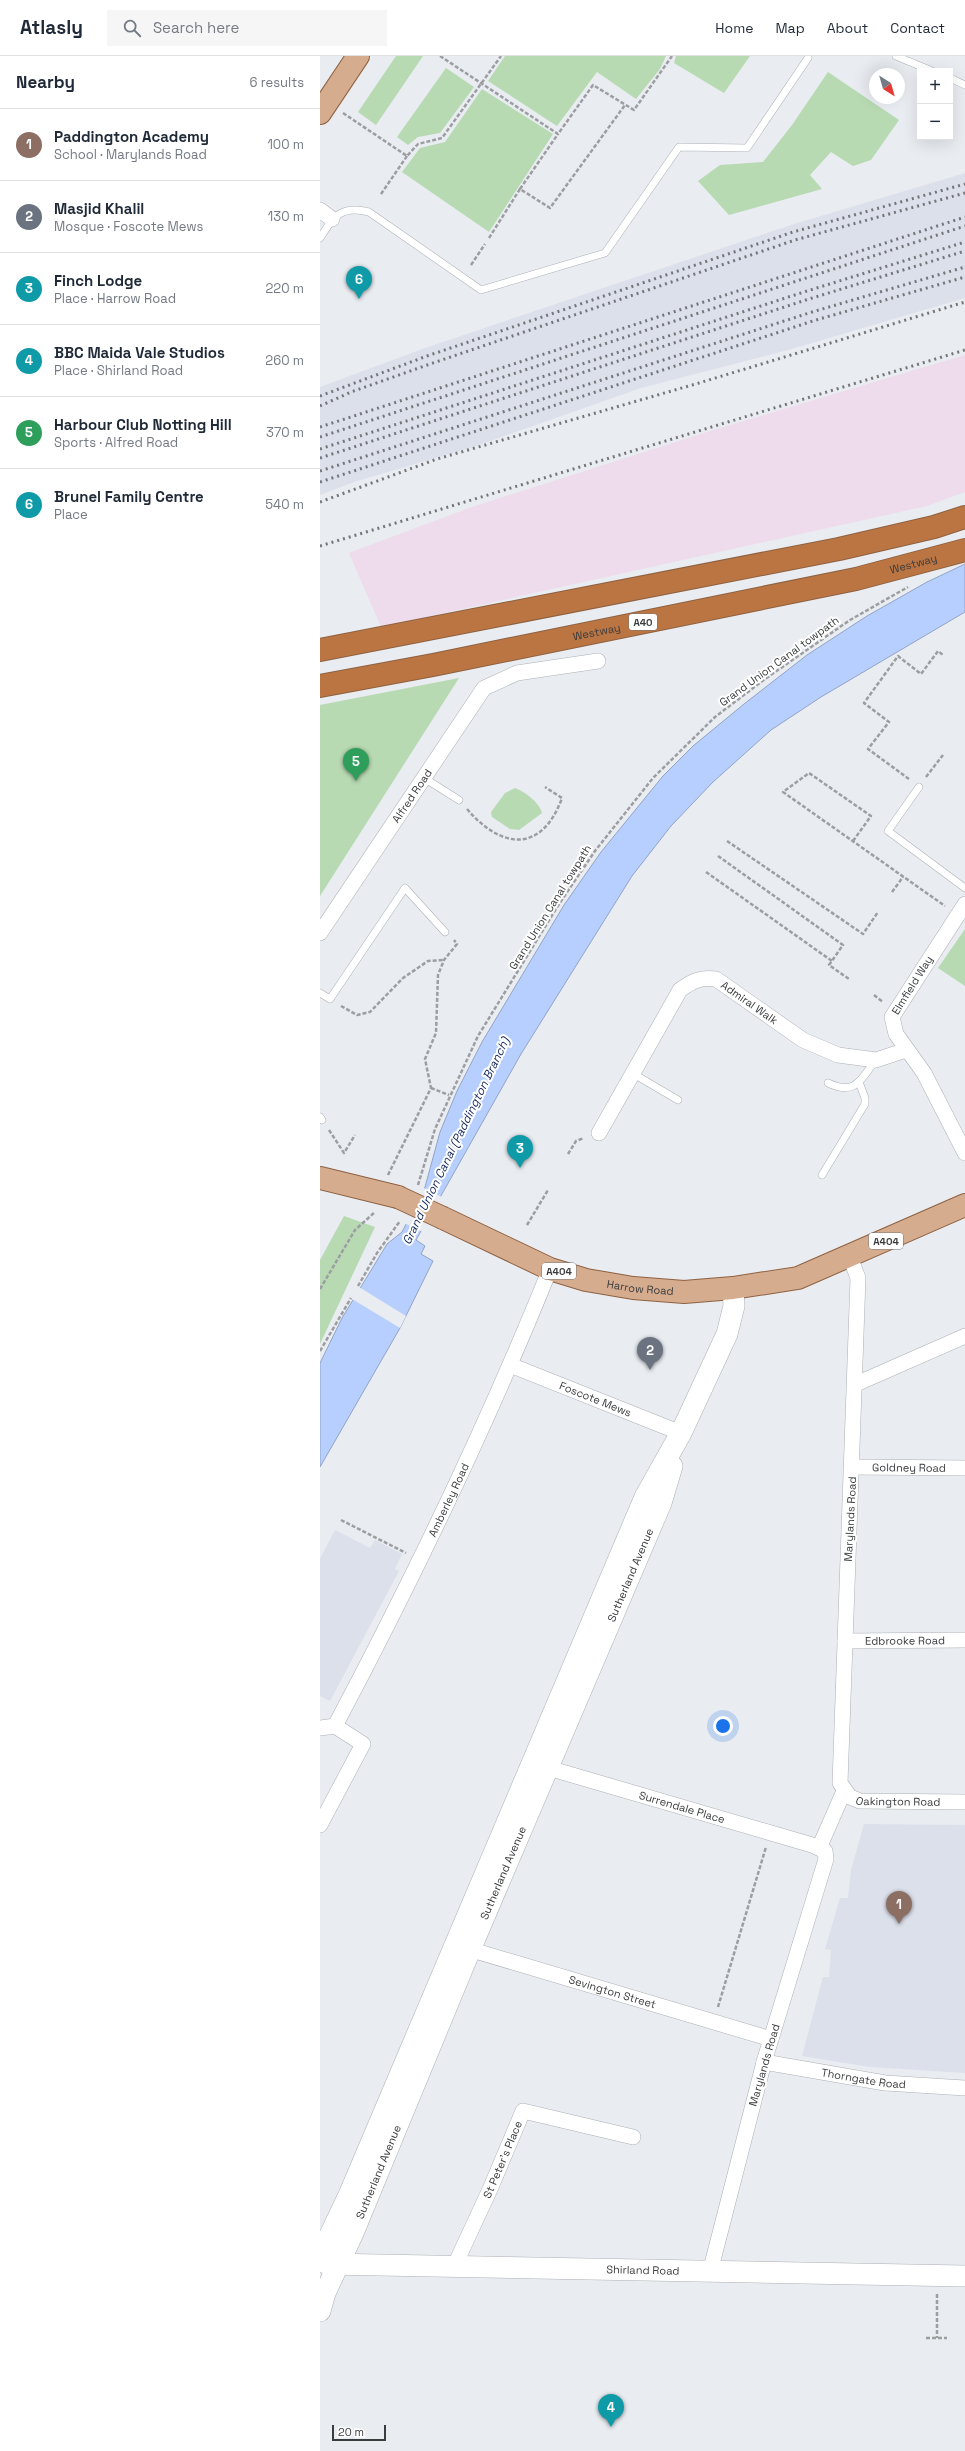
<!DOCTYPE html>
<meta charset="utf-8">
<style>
body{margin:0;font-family:"Space Grotesk",sans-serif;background:#f6f6f7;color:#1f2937}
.controls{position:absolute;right:12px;top:12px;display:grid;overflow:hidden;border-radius:0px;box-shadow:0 4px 16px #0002}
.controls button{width:36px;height:36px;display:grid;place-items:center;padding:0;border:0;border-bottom:1px solid #e0e1e3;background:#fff;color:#1f2937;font:20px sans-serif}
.compass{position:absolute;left:549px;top:12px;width:36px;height:36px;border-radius:50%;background:#fff;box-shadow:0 4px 16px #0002;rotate:143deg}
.scale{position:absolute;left:12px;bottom:10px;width:54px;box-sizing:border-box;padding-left:4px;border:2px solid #3b3c3e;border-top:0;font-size:11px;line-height:14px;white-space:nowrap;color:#3b3c3e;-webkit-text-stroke:3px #fff;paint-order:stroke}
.you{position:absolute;left:403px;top:1670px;width:14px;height:14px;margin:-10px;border:3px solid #fff;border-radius:50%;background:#1a73e8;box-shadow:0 0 0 6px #1a73e833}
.badge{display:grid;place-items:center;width:26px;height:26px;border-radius:50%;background:#db2777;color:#fff;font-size:13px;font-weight:700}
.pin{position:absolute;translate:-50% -33px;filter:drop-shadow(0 1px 2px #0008)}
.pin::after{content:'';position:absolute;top:21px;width:14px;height:12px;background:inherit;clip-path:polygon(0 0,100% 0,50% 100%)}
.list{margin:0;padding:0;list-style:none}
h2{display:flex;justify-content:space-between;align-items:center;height:52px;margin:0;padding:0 16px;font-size:17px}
h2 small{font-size:13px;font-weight:400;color:#747a83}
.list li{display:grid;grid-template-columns:26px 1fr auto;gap:12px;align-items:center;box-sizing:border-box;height:72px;padding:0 16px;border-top:1px solid #e0e1e3}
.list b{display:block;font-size:15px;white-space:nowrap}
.list p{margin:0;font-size:13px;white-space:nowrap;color:#747a83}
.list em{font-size:13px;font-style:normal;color:#747a83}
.icon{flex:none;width:22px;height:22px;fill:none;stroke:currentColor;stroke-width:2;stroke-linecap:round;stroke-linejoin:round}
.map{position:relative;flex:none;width:645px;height:2395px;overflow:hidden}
header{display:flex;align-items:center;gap:24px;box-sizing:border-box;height:56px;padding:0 20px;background:#fff;border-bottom:1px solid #e0e1e3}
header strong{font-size:19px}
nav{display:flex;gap:22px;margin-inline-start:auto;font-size:14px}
.search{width:280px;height:36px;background:#f6f6f7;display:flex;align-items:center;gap:10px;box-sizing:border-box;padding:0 14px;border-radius:0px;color:#747a83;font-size:15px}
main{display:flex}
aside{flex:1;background:#fff}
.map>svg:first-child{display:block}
.industrial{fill:#eedbec}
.built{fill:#dbe0eb}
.green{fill:#b7dab2}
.water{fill:#b7cffe;stroke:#92a3c4}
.pier{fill:#e9ecf1}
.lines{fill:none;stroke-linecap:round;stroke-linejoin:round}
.lane-casing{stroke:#adb0b5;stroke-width:8}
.street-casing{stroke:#adb0b5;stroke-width:16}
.secondary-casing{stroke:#adb0b5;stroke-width:22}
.primary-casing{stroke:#8e6141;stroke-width:24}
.highway-casing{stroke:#8e6141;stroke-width:24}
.path{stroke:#9c9ea1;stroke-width:2.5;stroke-dasharray:4 2;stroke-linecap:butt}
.lane{stroke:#fff;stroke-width:7}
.street{stroke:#fff;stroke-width:15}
.secondary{stroke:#fff;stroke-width:21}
.primary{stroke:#d6ac8e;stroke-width:22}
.highway{stroke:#bb7542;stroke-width:22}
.rail{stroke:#747679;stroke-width:3;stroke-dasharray:2 4;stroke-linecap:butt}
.primary-bridge-casing{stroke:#8e6141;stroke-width:24;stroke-linecap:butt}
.primary-bridge{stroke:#d6ac8e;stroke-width:22}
.labels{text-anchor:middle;stroke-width:4;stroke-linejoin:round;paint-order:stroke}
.shield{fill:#fff;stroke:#767678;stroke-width:1}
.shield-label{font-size:10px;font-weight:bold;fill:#3b3c3e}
.street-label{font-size:11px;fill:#3b3c3e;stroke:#fff}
.water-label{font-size:12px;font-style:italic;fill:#13285f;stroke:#fff}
</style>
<header>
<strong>Atlasly</strong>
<div class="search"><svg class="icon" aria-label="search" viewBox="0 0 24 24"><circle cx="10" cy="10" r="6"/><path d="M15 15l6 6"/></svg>Search here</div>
<nav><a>Home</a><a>Map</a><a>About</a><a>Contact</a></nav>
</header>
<main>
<aside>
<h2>Nearby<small>6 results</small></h2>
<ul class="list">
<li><span class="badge" style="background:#8d6e63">1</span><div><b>Paddington Academy</b><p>School · Marylands Road</p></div><em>100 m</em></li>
<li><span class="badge" style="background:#6b7280">2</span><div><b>Masjid Khalil</b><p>Mosque · Foscote Mews</p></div><em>130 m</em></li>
<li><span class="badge" style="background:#0f9aa8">3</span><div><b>Finch Lodge</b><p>Place · Harrow Road</p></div><em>220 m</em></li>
<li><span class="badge" style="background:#0f9aa8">4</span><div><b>BBC Maida Vale Studios</b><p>Place · Shirland Road</p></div><em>260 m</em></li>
<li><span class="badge" style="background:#2e9e5b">5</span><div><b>Harbour Club Notting Hill</b><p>Sports · Alfred Road</p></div><em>370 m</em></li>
<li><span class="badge" style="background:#0f9aa8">6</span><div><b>Brunel Family Centre</b><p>Place</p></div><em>540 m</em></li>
</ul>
</aside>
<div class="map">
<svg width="645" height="2395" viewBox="0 0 645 2395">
<rect width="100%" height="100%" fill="#e9ecf1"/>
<!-- industrial -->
<path class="industrial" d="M645,299V436L607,450L61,571L29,497L152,451L387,376Z"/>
<!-- built -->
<g class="built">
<path d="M645,117V242L468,294L321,332L153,391L37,425L0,439V331L105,292L471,169Z"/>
<path d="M15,1474L50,1492L55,1484L82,1498L75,1513L79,1515L10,1645L0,1640V1503Z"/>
<path d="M544,1768L645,1769V2017L550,2011L482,2000L503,1921H509L511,1894L505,1893L520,1842H528L531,1814Z"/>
</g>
<!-- green -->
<g class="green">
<path d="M76,0H103L56,69L38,56Z"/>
<path d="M185,0H346L340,13L316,43L277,16L237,70L168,25Z"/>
<path d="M356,0H430L404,37L354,7Z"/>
<path d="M126,12L154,31L120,77L98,81L88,89L77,81Z"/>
<path d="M508,16L579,64L551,104L533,110L511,96L490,119L502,133L409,159L378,125L400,109L443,106L472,69Z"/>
<path d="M162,33L233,78L169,176L82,116L100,92L125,86Z"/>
<path d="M139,622L0,840V649Z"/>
<path d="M195,732C205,736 219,746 222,757L199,774L190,773L172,761L171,756L185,737Z"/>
<path d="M645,873V930L618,912Z"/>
<path d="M24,1160L55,1171L0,1288V1204Z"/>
</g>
<!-- water -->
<path class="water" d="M645,508V556L501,641L451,674L393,726L351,770L312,820L201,998L96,1184L105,1190L101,1198L113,1205L80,1272L0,1411V1307L22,1262L67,1188L82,1176L105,1131L120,1076L137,1035L162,986L244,849L281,796L343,720L373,690L424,648L487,599L547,560L607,526Z"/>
<!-- pier -->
<g class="pier">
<path d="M102,1131L122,1141L103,1176L84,1167Z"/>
<path d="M39,1231L86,1260L80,1272L32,1243Z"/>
</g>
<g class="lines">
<defs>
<g id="lane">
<path d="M576,0L612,15"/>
<path d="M630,22L645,29"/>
<path d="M0,182C14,160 21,149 49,156L161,234L285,197L359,91L427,92L488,2"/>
<path d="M104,722L139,744"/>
<path d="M599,731L568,775L645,832"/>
<path d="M0,937L10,943L85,832L125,876"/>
<path d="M312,1017L358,1044"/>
<path d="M508,1027C536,1040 540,1024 556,1004"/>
<path d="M0,1061L2,1064"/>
<path d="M502,1119L545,1048V1042L539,1026"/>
</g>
<g id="street">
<path d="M0,154L12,163"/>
<path d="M645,848L572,961L576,978L604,1017L645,1097"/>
<path id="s1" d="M0,877L164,632L197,617L278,605"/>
<path id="s2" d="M279,1077L360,934C372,925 381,921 396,923L483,984L518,999L556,1004L586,994"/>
<path id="s3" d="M530,1201L538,1222L520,1727L530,1741L540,1745L645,1746"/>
<path id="s4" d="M190,1309L361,1377"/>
<path d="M536,1328L645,1280"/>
<path id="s5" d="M533,1411L645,1412"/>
<path id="s6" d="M525,1585L645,1584"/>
<path id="s7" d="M15,1670C94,1521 167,1369 230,1213"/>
<path d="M0,1672L15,1670"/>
<path id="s8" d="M218,1709L492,1789L505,1795L506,1803L444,2006L390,2216"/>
<path d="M0,1769L43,1688L15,1670"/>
<path d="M499,1792L524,1735"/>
<path id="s9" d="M142,1891L451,1983"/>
<path id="s10" d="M444,2006L565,2027L645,2032"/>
<path id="s11" d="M134,2211L171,2131L203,2055L313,2081"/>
</g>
<g id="secondary">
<path d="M0,2200L29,2139L325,1441L361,1377L407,1278L414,1250L413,1232"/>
<path id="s12" d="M7,2208L645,2220"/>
<path id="s13" d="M0,2255L5,2237L33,2177L150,1894L341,1447L352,1410"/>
</g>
<g id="primary">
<path d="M0,57L38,0"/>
<path d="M0,1122L78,1141"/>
<path id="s14" d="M123,1162L230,1213L266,1224L313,1232L364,1236L413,1232L478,1222L645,1149"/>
</g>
<g id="highway">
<path d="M0,594L519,493L614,471L645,461"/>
<path id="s15" d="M0,630L113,609L536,523L645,494"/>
</g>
</defs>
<!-- lane casing -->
<use href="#lane" class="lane-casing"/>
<!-- street casing -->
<use href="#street" class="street-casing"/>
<!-- secondary casing -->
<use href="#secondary" class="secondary-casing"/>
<!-- primary casing -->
<use href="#primary" class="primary-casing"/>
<!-- highway casing -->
<use href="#highway" class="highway-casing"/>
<!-- path -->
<g class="path">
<path d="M120,0L238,78L273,29L314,54L352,0"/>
<path d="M23,57L87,100L98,88L122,82L181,0"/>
<path d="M200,133L238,78"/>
<path d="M61,138L87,100"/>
<path d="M169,182L200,133L230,152L305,49"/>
<path d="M151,209L165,188"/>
<path d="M606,721L623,699"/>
<path d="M589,723L548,693L569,666L544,647L578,600L601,618L618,595L623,599"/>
<path d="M147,753C182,794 222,797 242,742L225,731"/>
<path d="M407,785L543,878L558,856"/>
<path d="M533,785L551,760L489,717L463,736L625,850"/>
<path d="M398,800L523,889L509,909L529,923"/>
<path d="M386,816L512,905"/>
<path d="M572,836L583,821"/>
<path d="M554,939L563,946"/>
<path d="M21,950L37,959L50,956L83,922L108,905L124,904"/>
<path d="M111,1032L129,1039"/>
<path d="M9,1074L24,1097L35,1079"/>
<path d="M248,1098L256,1085L264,1082"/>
<path d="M68,1119L111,1032L105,1003L116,977L118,919L124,904L137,888L134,884"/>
<path d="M98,1129L115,1073L158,980L239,848L275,795L333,722L395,661L445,623L530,564L588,531"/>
<path d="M207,1169L228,1134"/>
<path d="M38,1230L57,1197L80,1165"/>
<path d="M0,1233L35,1174L55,1156"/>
<path d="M0,1295L31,1242"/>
<path d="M21,1464L86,1497"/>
<path d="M398,1951L446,1791"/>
<path d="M617,2238V2282"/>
<path d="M606,2282H627"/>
</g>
<!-- lane -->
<use href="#lane" class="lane"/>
<!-- street -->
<use href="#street" class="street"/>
<!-- secondary -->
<use href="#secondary" class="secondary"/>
<!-- primary -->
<use href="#primary" class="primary"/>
<!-- highway -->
<use href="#highway" class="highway"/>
<!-- rail -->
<g class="rail">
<path d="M0,340L107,300L473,176L645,128"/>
<path d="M0,350L31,336L110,308L475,184L645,137"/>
<path d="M0,371L645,161"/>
<path d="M0,381L645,170"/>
<path d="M0,393L487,235L645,186"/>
<path d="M0,402L489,243L645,195"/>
<path d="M0,415L492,256L645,211"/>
<path d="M0,426L496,264L645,221"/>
<path d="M0,446L117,403L379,327L645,246"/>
<path d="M0,490L645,294"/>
</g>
<defs>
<path id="primary-bridge" d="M78,1141L123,1162"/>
</defs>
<!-- primary-bridge casing -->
<use href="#primary-bridge" class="primary-bridge-casing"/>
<!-- primary-bridge -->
<use href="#primary-bridge" class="primary-bridge"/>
</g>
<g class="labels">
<!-- shield labels -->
<g class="shield">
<rect x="309" y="558" width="28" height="16" rx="3"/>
<rect x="549" y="1177" width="34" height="16" rx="3"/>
<rect x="222" y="1207" width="34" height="16" rx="3"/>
</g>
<g class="shield-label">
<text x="323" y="570">A40</text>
<text x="566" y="1189">A404</text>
<text x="239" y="1219">A404</text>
</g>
<!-- street labels -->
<g class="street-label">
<text dy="4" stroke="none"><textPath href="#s15" startOffset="606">Westway</textPath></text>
<text dy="4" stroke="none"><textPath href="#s15" startOffset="282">Westway</textPath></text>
<text transform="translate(459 605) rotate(-36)" y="4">Grand Union Canal towpath</text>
<text dy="4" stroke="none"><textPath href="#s1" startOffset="165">Alfred Road</textPath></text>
<text transform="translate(230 851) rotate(-58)" y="4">Grand Union Canal towpath</text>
<text transform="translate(592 929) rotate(-58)" y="4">Elmfield Way</text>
<text dy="4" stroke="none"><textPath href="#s2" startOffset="244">Admiral Walk</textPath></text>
<text dy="4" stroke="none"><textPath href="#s14" startOffset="211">Harrow Road</textPath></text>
<text dy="4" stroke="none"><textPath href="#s4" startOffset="92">Foscote Mews</textPath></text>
<text dy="4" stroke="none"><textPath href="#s5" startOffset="56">Goldney Road</textPath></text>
<text dy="4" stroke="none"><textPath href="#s7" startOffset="253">Amberley Road</textPath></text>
<text transform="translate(530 1463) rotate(-87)" y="4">Marylands Road</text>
<text dy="4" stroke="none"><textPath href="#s13" startOffset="799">Sutherland Avenue</textPath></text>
<text dy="4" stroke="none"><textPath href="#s6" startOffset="60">Edbrooke Road</textPath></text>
<text dy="4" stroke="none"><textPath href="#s3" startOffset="594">Oakington Road</textPath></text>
<text dy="4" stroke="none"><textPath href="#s8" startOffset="150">Surrendale Place</textPath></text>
<text dy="4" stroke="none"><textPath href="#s13" startOffset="475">Sutherland Avenue</textPath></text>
<text dy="4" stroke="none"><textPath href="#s9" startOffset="157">Sevington Street</textPath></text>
<text transform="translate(444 2009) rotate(-74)" y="4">Marylands Road</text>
<text dy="4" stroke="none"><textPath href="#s10" startOffset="101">Thorngate Road</textPath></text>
<text dy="4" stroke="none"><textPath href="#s11" startOffset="118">St Peter's Place</textPath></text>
<text dy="4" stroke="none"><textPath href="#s13" startOffset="151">Sutherland Avenue</textPath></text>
<text dy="4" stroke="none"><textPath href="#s12" startOffset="316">Shirland Road</textPath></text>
</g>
<!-- water labels -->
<g class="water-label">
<text transform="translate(136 1085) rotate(-64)" y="4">Grand Union Canal (Paddington Branch)</text>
</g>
</g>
</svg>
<div class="controls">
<button>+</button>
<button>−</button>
</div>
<svg class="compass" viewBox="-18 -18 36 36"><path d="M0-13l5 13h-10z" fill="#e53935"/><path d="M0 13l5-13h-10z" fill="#747a83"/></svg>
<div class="scale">20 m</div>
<div class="you"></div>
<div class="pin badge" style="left:579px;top:1868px;background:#8d6e63">1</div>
<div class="pin badge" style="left:330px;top:1314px;background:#6b7280">2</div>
<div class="pin badge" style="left:200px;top:1112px;background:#0f9aa8">3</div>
<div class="pin badge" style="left:291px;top:2371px;background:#0f9aa8">4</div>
<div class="pin badge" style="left:36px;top:725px;background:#2e9e5b">5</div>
<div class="pin badge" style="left:39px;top:243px;background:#0f9aa8">6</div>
</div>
</main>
